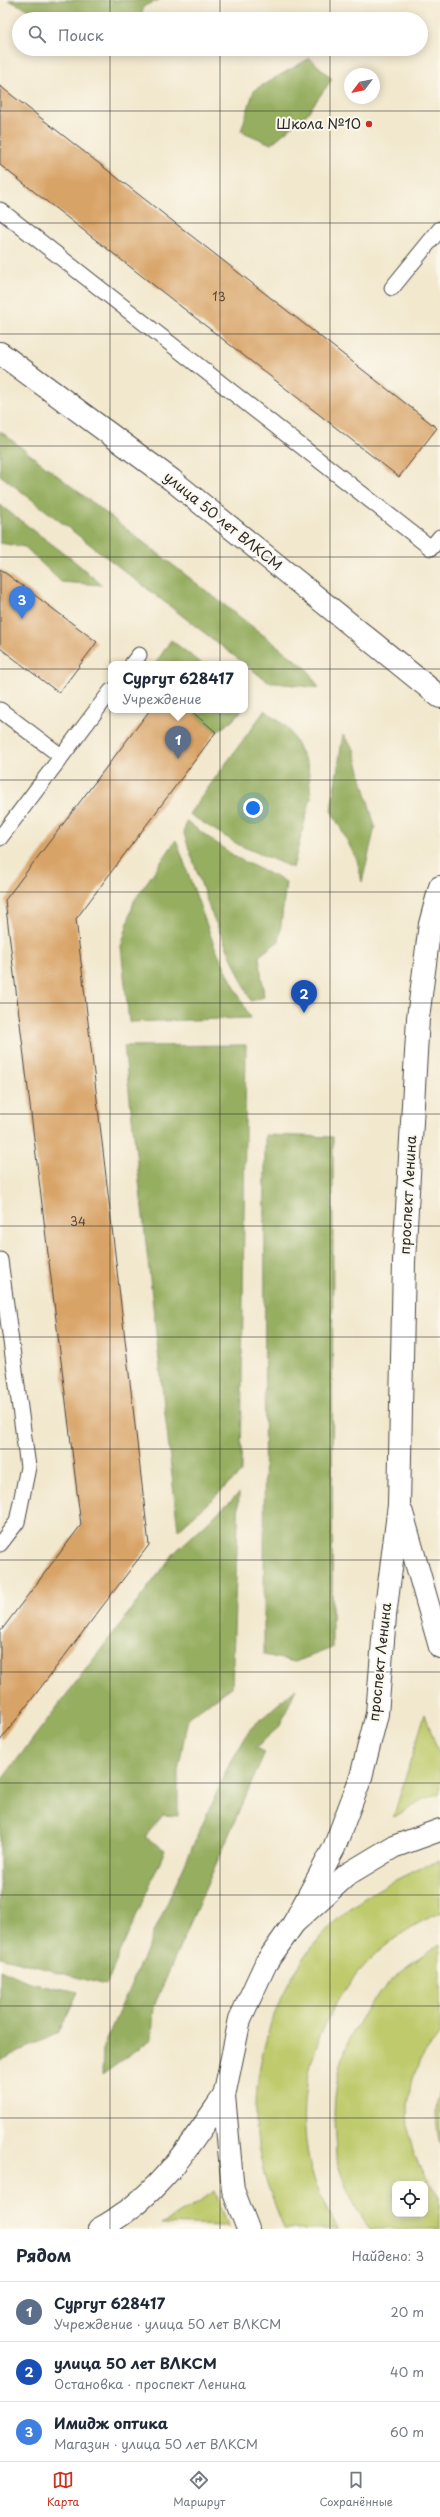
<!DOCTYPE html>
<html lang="ru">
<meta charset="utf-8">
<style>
body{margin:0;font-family:"Playpen Sans",sans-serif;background:#f6f6f7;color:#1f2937}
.controls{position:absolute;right:12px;bottom:12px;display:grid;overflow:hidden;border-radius:8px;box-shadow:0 2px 10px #0003}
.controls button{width:36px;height:36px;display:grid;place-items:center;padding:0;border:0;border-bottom:1px solid #e0e1e3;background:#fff;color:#1f2937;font:20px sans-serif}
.compass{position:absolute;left:344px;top:68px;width:36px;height:36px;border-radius:50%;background:#fff;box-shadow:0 2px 10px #0003;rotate:238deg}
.you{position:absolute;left:253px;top:808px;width:14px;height:14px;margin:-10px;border:3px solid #fff;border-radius:50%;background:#1a73e8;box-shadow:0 0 0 6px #1a73e833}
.badge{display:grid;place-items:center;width:26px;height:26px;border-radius:50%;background:#c8321e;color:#fff;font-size:13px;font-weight:700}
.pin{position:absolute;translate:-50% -33px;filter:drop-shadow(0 1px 2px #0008)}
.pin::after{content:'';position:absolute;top:21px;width:14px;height:12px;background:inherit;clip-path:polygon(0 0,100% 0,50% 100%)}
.popup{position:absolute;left:108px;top:661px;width:140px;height:52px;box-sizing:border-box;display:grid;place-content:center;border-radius:8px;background:#fff;filter:drop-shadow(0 1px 3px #0005);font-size:13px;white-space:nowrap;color:#747a83}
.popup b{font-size:15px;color:#1f2937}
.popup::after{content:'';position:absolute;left:50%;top:100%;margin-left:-8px;border:8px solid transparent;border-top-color:#fff}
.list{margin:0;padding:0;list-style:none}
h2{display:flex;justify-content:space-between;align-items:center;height:52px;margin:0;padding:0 16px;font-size:17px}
h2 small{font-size:13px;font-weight:400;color:#747a83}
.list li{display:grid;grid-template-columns:26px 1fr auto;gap:12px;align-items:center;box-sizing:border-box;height:60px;padding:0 16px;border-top:1px solid #e0e1e3}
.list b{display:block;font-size:15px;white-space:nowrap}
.list p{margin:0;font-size:13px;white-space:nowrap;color:#747a83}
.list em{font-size:13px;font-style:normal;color:#747a83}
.icon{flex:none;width:22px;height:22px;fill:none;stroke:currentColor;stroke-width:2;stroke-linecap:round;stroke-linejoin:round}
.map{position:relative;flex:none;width:440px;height:2229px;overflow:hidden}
.search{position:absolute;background:#fff;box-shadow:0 2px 10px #0003;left:12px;right:12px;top:12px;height:44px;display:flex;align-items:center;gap:10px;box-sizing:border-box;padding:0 14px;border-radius:22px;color:#747a83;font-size:15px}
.sheet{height:232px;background:#fff}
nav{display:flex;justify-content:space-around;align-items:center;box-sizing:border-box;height:56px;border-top:1px solid #e0e1e3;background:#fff;font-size:11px;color:#747a83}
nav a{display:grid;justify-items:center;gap:2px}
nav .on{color:#c8321e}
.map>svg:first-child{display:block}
.green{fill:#beca6c;stroke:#747a4c;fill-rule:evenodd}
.forest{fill:#96ae60;stroke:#606c46}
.building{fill:#d8a366}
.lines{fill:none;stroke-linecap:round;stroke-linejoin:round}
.service-casing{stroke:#494743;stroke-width:17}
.secondary-casing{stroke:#494743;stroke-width:24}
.primary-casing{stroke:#494743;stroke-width:24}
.service{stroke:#fff;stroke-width:15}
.secondary{stroke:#fff;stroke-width:22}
.primary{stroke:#fff;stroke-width:22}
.grid{fill:none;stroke:#2b2b2b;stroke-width:1;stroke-opacity:0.55}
.poi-dot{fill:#c8321e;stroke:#fbf7ec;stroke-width:1.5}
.labels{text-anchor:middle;stroke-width:4;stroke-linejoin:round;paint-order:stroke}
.number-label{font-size:12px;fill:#56493a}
.poi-label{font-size:14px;fill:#2b2b2b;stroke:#fbf7ec;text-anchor:end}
.street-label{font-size:14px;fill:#2b2b2b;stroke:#fbf7ec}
</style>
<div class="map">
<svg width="440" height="2229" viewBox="0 0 440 2229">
<rect width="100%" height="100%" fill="#fbf7ec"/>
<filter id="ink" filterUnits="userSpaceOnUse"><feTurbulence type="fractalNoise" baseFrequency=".025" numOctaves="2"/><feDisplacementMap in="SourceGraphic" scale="8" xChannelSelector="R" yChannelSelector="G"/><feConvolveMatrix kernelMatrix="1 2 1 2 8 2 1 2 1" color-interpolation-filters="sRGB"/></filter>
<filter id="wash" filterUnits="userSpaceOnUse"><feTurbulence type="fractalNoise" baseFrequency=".012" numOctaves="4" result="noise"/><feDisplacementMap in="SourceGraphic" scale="16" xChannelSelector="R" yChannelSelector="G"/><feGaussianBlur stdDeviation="0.9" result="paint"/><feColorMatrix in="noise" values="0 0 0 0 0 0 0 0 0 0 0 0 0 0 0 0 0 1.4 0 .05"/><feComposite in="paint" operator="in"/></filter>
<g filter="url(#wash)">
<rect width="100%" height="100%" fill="#f2e8ce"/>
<!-- green -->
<g class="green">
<path d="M425,1714L440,1758V1793L421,1800L393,1818Z"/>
<path d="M440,1860V1913C319,1963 264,2117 338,2229H284C272,2199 260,2169 257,2136C249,2052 285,1959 352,1907C379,1886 409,1873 440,1860Z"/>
<path d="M440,1945V2033L420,2060L412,2082L408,2105L409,2132L413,2152L423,2173L440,2196V2229H370C357,2214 342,2180 337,2161C335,2154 336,2145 335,2137C328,2050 366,1988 440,1945ZM395,2184H425V2214H395Z"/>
<path d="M440,2087V2145C436,2125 434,2107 440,2087Z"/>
<path d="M215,2191L228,2226L162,2224Z"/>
</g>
<!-- forest -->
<g class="forest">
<path d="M8,0H159L144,6L140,19H30L28,9Z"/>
<path d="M310,58L332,79L307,114L271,144L241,131L254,90Z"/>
<path d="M0,431L307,669L319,688L268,682L0,475Z"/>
<path d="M0,505L73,560L102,585L61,582L25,547L0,543Z"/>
<path d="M171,640L202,664H155Z"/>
<path d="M190,710H242L232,721L216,732Z"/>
<path d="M265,710L288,728L308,765L311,797L293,868L239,845L189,814Z"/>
<path d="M343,735L354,749L375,827L362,882L357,860L331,810Z"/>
<path d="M186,821L237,858L286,882L279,941L259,956L264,997L251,1001L210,910L184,834Z"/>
<path d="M176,840L214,945L250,1018L129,1022L121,947L134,901Z"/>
<path d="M246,1045L241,1473L178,1530L124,1046Z"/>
<path d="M265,1135L333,1137L332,1648L295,1662L264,1655Z"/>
<path d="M239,1493L232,1687L188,1717L178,1771V1816L163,1815L145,1837L165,1850L106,1985L0,1957V1782L175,1552Z"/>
<path d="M296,1688L280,1726L255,1748L265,1752L154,2006L152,2039L102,2075L103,2047L228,1767L251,1728Z"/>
<path d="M0,1969L29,1982L78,1992L59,2032L0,2061Z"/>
</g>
<g id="blocks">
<!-- building -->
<g class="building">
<path d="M0,86L437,428L399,477L0,165Z"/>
<path d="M0,569L97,642L59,693L0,648Z"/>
<path d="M150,710H190L216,732L76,919L149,1545L0,1741V1632L81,1525L5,900Z"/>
</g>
</g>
</g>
<g filter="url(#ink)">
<use href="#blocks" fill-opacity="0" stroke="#494743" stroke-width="1"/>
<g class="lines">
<defs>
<g id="service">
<path d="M0,210L431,548L440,537"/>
<path d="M392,288L440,229"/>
<path d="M132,664L139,655"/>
<path d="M0,710L61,756"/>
<path d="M0,838L111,691"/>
<path d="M0,1260L28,1467L17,1522L0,1544"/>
</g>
<g id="secondary">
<path d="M0,353L172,480L440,697"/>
<path d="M99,2229C157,2198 188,2148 224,2096"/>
</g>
<g id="primary">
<path d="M402,1513L440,1647"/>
<path d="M294,1923L334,1848L361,1777L377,1714L385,1616L399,1505L404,1261L418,1018L430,924L440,887"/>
<path d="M248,2229L233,2190L224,2096L240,2019L266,1963L294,1923L348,1874L393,1847L440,1830"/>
</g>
</defs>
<!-- service casing -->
<use href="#service" class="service-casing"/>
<!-- secondary casing -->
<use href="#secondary" class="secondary-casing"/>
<!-- primary casing -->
<use href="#primary" class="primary-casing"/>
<!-- service -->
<use href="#service" class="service"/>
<!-- secondary -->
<use href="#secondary" class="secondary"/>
<!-- primary -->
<use href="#primary" class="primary"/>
</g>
</g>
<!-- grid -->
<path class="grid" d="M110,0V19M220,0V19M330,0V19M110,49V2229M220,49V2229M330,49V2229M0,111H440M0,223H440M0,334H440M0,446H440M0,557H440M0,669H440M0,780H440M0,892H440M0,1003H440M0,1114H440M0,1226H440M0,1337H440M0,1449H440M0,1560H440M0,1672H440M0,1783H440M0,1895H440M0,2006H440M0,2118H440"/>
<!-- markers -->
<circle class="poi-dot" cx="369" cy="124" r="4"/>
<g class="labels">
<!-- number labels -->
<g class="number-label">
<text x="219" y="301">13</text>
<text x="78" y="1226">34</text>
</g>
<!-- poi labels -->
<g class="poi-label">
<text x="361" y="129">Школа №10</text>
</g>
<!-- street labels -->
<g class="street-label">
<text transform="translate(223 521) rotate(39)" y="5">улица 50 лет ВЛКСМ</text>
<text transform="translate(408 1195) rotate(-87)" y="5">проспект Ленина</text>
<text transform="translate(380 1662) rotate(-84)" y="5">проспект Ленина</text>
</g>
</g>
</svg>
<div class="controls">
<button><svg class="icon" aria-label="locate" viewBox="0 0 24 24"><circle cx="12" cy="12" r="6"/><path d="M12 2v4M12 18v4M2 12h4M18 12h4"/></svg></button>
</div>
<svg class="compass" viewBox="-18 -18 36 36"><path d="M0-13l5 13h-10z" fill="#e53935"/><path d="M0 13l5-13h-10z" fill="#747a83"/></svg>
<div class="you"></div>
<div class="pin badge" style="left:178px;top:759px;background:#5c6f8a">1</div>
<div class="popup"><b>Сургут 628417</b>Учреждение</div>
<div class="pin badge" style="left:304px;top:1013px;background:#1a4fb4">2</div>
<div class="pin badge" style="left:22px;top:619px;background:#3f7fe0">3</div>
<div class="search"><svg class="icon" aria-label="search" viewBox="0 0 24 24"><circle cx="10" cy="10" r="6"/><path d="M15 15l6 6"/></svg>Поиск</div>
</div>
<section class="sheet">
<h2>Рядом<small>Найдено: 3</small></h2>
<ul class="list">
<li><span class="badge" style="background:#5c6f8a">1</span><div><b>Сургут 628417</b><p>Учреждение · улица 50 лет ВЛКСМ</p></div><em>20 m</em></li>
<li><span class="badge" style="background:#1a4fb4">2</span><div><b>улица 50 лет ВЛКСМ</b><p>Остановка · проспект Ленина</p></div><em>40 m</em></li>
<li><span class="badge" style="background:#3f7fe0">3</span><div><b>Имидж оптика</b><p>Магазин · улица 50 лет ВЛКСМ</p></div><em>60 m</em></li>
</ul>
</section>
<nav>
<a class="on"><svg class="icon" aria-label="map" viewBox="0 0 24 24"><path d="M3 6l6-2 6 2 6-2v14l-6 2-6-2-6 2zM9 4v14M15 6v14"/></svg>Карта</a>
<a><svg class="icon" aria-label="directions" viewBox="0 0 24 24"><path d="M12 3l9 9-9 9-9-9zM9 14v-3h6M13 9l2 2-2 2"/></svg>Маршрут</a>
<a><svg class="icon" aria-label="saved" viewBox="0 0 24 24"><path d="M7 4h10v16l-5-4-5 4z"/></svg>Сохранённые</a>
</nav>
